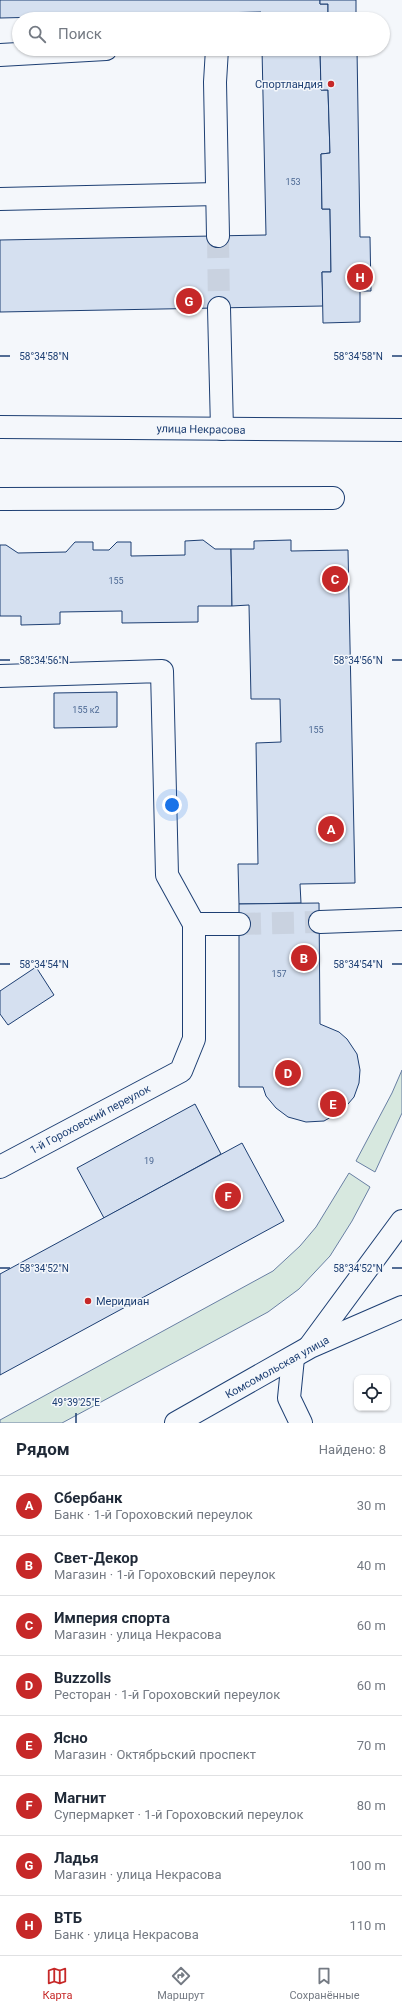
<!DOCTYPE html>
<html lang="ru">
<meta charset="utf-8">
<style>
body{margin:0;font-family:Roboto,sans-serif;background:#f2f2f3;color:#1f2937}
.controls{position:absolute;right:12px;bottom:12px;display:grid;overflow:hidden;border-radius:8px;box-shadow:0 1px 3px #0004}
.controls button{width:36px;height:36px;display:grid;place-items:center;padding:0;border:0;border-bottom:1px solid #e0e1e3;background:#fff;color:#1f2937;font:20px sans-serif}
.you{position:absolute;left:172px;top:805px;width:14px;height:14px;margin:-10px;border:3px solid #fff;border-radius:50%;background:#1a73e8;box-shadow:0 0 0 6px #1a73e833}
.badge{display:grid;place-items:center;width:26px;height:26px;border-radius:50%;background:#c62828;color:#fff;font-size:13px;font-weight:700}
.pin{position:absolute;translate:-50% -50%;border:2px solid #fff;box-shadow:0 1px 4px #0006}
.list{margin:0;padding:0;list-style:none}
h2{display:flex;justify-content:space-between;align-items:center;height:52px;margin:0;padding:0 16px;font-size:17px}
h2 small{font-size:13px;font-weight:400;color:#747a83}
.list li{display:grid;grid-template-columns:26px 1fr auto;gap:12px;align-items:center;box-sizing:border-box;height:60px;padding:0 16px;border-top:1px solid #e0e1e3}
.list b{display:block;font-size:15px;white-space:nowrap}
.list p{margin:0;font-size:13px;white-space:nowrap;color:#747a83}
.list em{font-size:13px;font-style:normal;color:#747a83}
.icon{flex:none;width:22px;height:22px;fill:none;stroke:currentColor;stroke-width:2;stroke-linecap:round;stroke-linejoin:round}
.map{position:relative;flex:none;width:402px;height:1423px;overflow:hidden}
.search{position:absolute;background:#fff;box-shadow:0 1px 3px #0004;left:12px;right:12px;top:12px;height:44px;display:flex;align-items:center;gap:10px;box-sizing:border-box;padding:0 14px;border-radius:22px;color:#747a83;font-size:15px}
.sheet{height:532px;background:#fff}
nav{display:flex;justify-content:space-around;align-items:center;box-sizing:border-box;height:56px;border-top:1px solid #e0e1e3;background:#fff;font-size:11px;color:#747a83}
nav a{display:grid;justify-items:center;gap:2px}
nav .on{color:#c62828}
.map>svg:first-child{display:block}
.green{fill:#d7e8df;stroke:#687fa3}
.building{fill:#d5e0f0;stroke:#1d3f73}
.lines{fill:none;stroke-linecap:round;stroke-linejoin:round}
.minor-tunnel{stroke:#c9d2e0;stroke-width:22;stroke-dasharray:22 11;stroke-linecap:butt}
.minor-casing{stroke:#1d3f73;stroke-width:24}
.major-casing{stroke:#1d3f73;stroke-width:24}
.minor{stroke:#f4f7fb;stroke-width:22}
.major{stroke:#f4f7fb;stroke-width:22}
.ticks{fill:none;stroke:#1d3f73;stroke-width:1.5}
.poi-dot{fill:#c62828;stroke:#f4f7fb;stroke-width:1.5}
.labels{text-anchor:middle;stroke-width:3;stroke-linejoin:round;paint-order:stroke}
.number-label{font-size:9px;fill:#4b6792}
.poi-label{font-size:11px;fill:#1d3f73;stroke:#f4f7fb;text-anchor:end}
.street-label{font-size:11px;fill:#1d3f73;stroke:#f4f7fb}
.ticks-label{font-size:10px;text-anchor:middle;fill:#1d3f73;stroke:#f4f7fb;stroke-width:3;stroke-linejoin:round;paint-order:stroke}
</style>
<div class="map">
<svg width="402" height="1423" viewBox="0 0 402 1423">
<rect width="100%" height="100%" fill="#f4f7fb"/>
<!-- green -->
<g class="green">
<path d="M402,1070V1113L375,1172L356,1161L392,1093Z"/>
<path d="M349,1173L370,1187L352,1221L330,1256L299,1289L268,1312L62,1423H0V1420L273,1271L300,1246L316,1227Z"/>
</g>
<!-- building -->
<g class="building">
<path d="M0,0H320V4H328V19H261V12L0,18Z"/>
<path d="M320,0H356V19H328V4H320Z"/>
<path d="M262,49H320L321,90H328L330,153L321,154L322,209H330L331,272H322L323,306L0,312V240L266,235Z"/>
<path d="M320,49H357L360,237H370L371,291H360V322L323,323L322,272H331L330,209H322L321,154L330,153L328,90H321Z"/>
<path d="M203,540L215,549H231L232,606H198V622L122,623V611L60,612V624L21,625V616H0V545H6L18,553L66,552L75,542H93V550H109L117,542H131V556L185,555V541Z"/>
<path d="M291,540V551L348,550L355,883L300,884L301,903L239,904L238,864H258L256,743L281,742L280,699H251L249,605L232,606L231,549H254V541Z"/>
<path d="M117,692V727L54,728V693Z"/>
<path d="M319,903L320,1024L339,1032L347,1039L357,1054L360,1070L359,1083L354,1097L342,1111L324,1121L306,1122L288,1117L276,1108L266,1096L263,1087H239V904Z"/>
<path d="M36,967L54,995L8,1025L0,1014V991Z"/>
<path d="M195,1104L221,1154L104,1218L77,1168Z"/>
<path d="M242,1143L284,1221L0,1375V1274Z"/>
</g>
<g class="lines">
<!-- minor-tunnel -->
<g class="minor-tunnel">
<path d="M218,236L219,308"/>
<path d="M239,924L320,922"/>
</g>
<defs>
<g id="minor">
<path d="M217,49L215,82L218,236"/>
<path d="M0,55L106,49"/>
<path d="M0,199L217,194"/>
<path d="M219,308L222,429"/>
<path d="M0,427L402,430"/>
<path d="M0,499L333,498"/>
<path d="M0,676L162,671L167,875L194,924V1039L181,1071L0,1167"/>
<path d="M320,922L402,919"/>
<path d="M194,924H239"/>
</g>
<g id="major">
<path d="M310,1346L402,1221"/>
<path d="M293,1358L289,1398L301,1423"/>
<path d="M176,1423L310,1347L402,1307"/>
</g>
</defs>
<!-- minor casing -->
<use href="#minor" class="minor-casing"/>
<!-- major casing -->
<use href="#major" class="major-casing"/>
<!-- minor -->
<use href="#minor" class="minor"/>
<!-- major -->
<use href="#major" class="major"/>
</g>
<!-- ticks -->
<path class="ticks" d="M0,356H10M392,356H402M0,660H10M392,660H402M0,964H10M392,964H402M0,1268H10M392,1268H402M76,1413V1423"/>
<!-- markers -->
<g class="poi-dot">
<circle cx="331" cy="84" r="4"/>
<circle cx="88" cy="1301" r="4"/>
</g>
<g class="labels">
<!-- number labels -->
<g class="number-label">
<text x="293" y="185">153</text>
<text x="116" y="584">155</text>
<text x="86" y="713">155 к2</text>
<text x="316" y="733">155</text>
<text x="279" y="977">157</text>
<text x="149" y="1164">19</text>
</g>
<!-- poi labels -->
<g class="poi-label">
<text x="323" y="88">Спортландия</text>
<text x="96" y="1305" text-anchor="start">Меридиан</text>
</g>
<!-- street labels -->
<g class="street-label">
<text transform="translate(201 429) rotate(1)" y="4">улица Некрасова</text>
<text transform="translate(90 1119) rotate(-28)" y="4">1-й Гороховский переулок</text>
<text transform="translate(277 1367) rotate(-29)" y="4">Комсомольская улица</text>
</g>
</g>
<g class="ticks-label">
<text x="44" y="360">58°34'58"N</text>
<text x="358" y="360">58°34'58"N</text>
<text x="44" y="664">58°34'56"N</text>
<text x="358" y="664">58°34'56"N</text>
<text x="44" y="968">58°34'54"N</text>
<text x="358" y="968">58°34'54"N</text>
<text x="44" y="1272">58°34'52"N</text>
<text x="358" y="1272">58°34'52"N</text>
<text x="76" y="1406">49°39'25"E</text>
</g>
</svg>
<div class="controls">
<button><svg class="icon" aria-label="locate" viewBox="0 0 24 24"><circle cx="12" cy="12" r="6"/><path d="M12 2v4M12 18v4M2 12h4M18 12h4"/></svg></button>
</div>
<div class="you"></div>
<div class="pin badge" style="left:331px;top:829px">A</div>
<div class="pin badge" style="left:304px;top:958px">B</div>
<div class="pin badge" style="left:335px;top:579px">C</div>
<div class="pin badge" style="left:288px;top:1073px">D</div>
<div class="pin badge" style="left:333px;top:1104px">E</div>
<div class="pin badge" style="left:228px;top:1196px">F</div>
<div class="pin badge" style="left:189px;top:301px">G</div>
<div class="pin badge" style="left:360px;top:277px">H</div>
<div class="search"><svg class="icon" aria-label="search" viewBox="0 0 24 24"><circle cx="10" cy="10" r="6"/><path d="M15 15l6 6"/></svg>Поиск</div>
</div>
<section class="sheet">
<h2>Рядом<small>Найдено: 8</small></h2>
<ul class="list">
<li><span class="badge">A</span><div><b>Сбербанк</b><p>Банк · 1-й Гороховский переулок</p></div><em>30 m</em></li>
<li><span class="badge">B</span><div><b>Свет-Декор</b><p>Магазин · 1-й Гороховский переулок</p></div><em>40 m</em></li>
<li><span class="badge">C</span><div><b>Империя спорта</b><p>Магазин · улица Некрасова</p></div><em>60 m</em></li>
<li><span class="badge">D</span><div><b>Buzzolls</b><p>Ресторан · 1-й Гороховский переулок</p></div><em>60 m</em></li>
<li><span class="badge">E</span><div><b>Ясно</b><p>Магазин · Октябрьский проспект</p></div><em>70 m</em></li>
<li><span class="badge">F</span><div><b>Магнит</b><p>Супермаркет · 1-й Гороховский переулок</p></div><em>80 m</em></li>
<li><span class="badge">G</span><div><b>Ладья</b><p>Магазин · улица Некрасова</p></div><em>100 m</em></li>
<li><span class="badge">H</span><div><b>ВТБ</b><p>Банк · улица Некрасова</p></div><em>110 m</em></li>
</ul>
</section>
<nav>
<a class="on"><svg class="icon" aria-label="map" viewBox="0 0 24 24"><path d="M3 6l6-2 6 2 6-2v14l-6 2-6-2-6 2zM9 4v14M15 6v14"/></svg>Карта</a>
<a><svg class="icon" aria-label="directions" viewBox="0 0 24 24"><path d="M12 3l9 9-9 9-9-9zM9 14v-3h6M13 9l2 2-2 2"/></svg>Маршрут</a>
<a><svg class="icon" aria-label="saved" viewBox="0 0 24 24"><path d="M7 4h10v16l-5-4-5 4z"/></svg>Сохранённые</a>
</nav>
